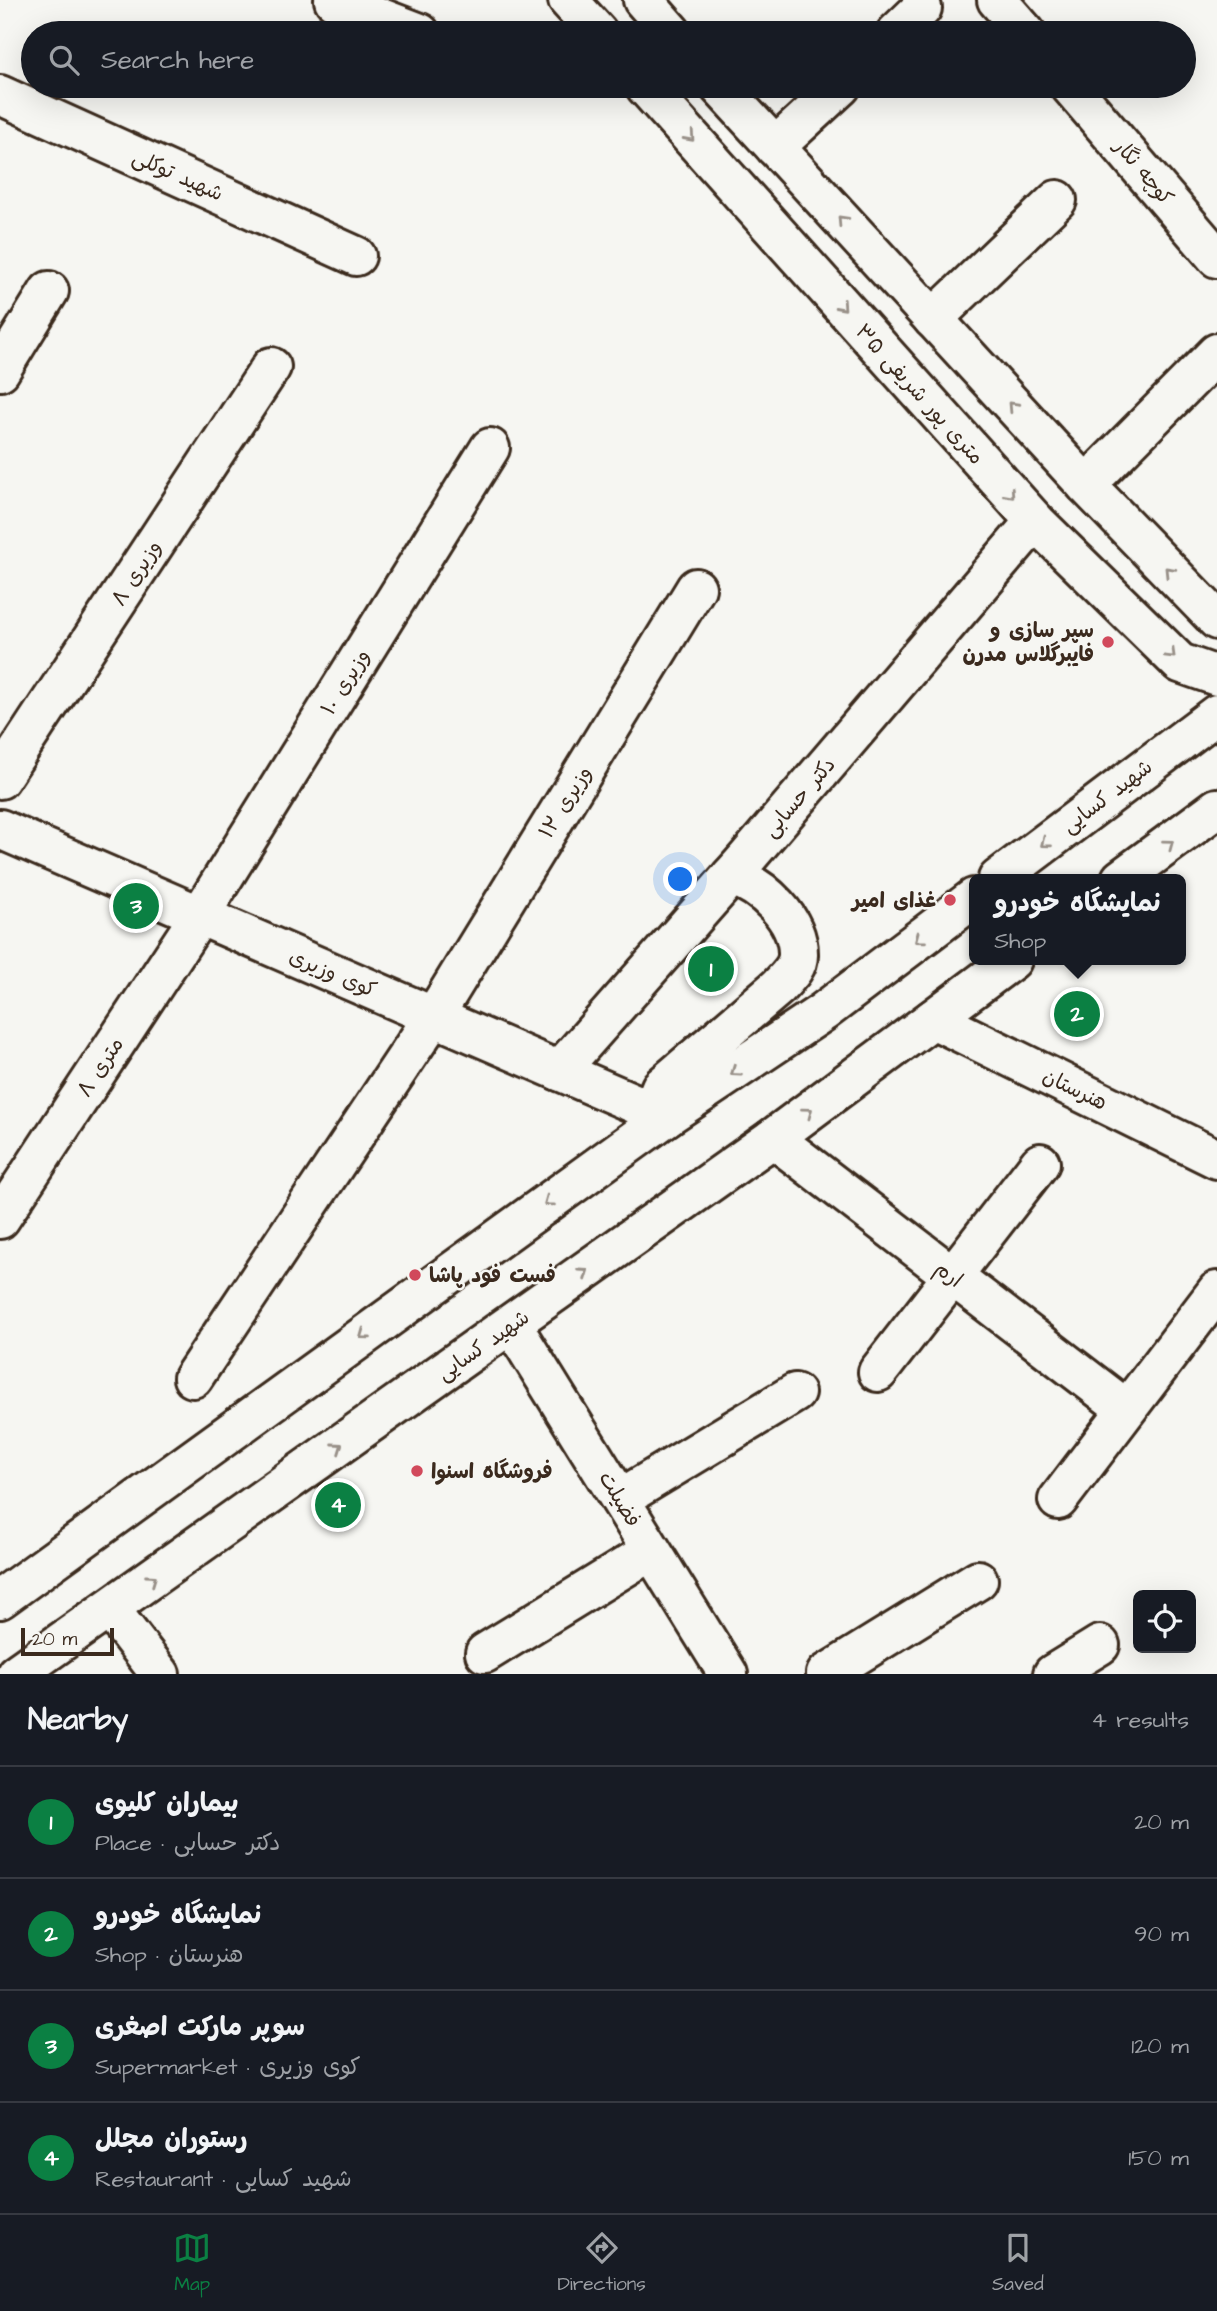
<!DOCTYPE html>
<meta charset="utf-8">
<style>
body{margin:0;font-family:"Architects Daughter","Playpen Sans Arabic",sans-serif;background:#242831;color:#f1f3f6}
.controls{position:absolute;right:21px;bottom:21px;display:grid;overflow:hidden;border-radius:10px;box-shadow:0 7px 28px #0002}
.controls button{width:63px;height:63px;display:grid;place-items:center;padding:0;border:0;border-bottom:2px solid #363941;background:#171b24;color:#f1f3f6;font:35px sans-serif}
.scale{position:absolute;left:21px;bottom:18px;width:93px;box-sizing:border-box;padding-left:7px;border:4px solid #3b2a1e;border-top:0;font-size:19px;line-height:24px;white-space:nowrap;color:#3b2a1e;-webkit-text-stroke:5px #f6f6f2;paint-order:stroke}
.you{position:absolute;left:681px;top:880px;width:24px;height:24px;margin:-18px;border:5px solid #fff;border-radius:50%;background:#1a73e8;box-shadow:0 0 0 10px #1a73e833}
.badge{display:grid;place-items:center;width:46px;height:46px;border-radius:50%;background:#0b8043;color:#fff;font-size:23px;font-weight:700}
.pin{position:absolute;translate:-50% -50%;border:4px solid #fff;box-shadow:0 2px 7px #0006}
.popup{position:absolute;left:969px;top:874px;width:217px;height:91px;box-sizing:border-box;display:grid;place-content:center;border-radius:10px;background:#171b24;filter:drop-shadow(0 2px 5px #0005);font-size:23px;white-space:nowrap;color:#9ea1a6}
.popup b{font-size:26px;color:#f1f3f6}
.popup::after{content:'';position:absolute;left:50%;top:100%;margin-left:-14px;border:14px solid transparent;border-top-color:#171b24}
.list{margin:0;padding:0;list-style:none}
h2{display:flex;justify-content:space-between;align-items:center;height:91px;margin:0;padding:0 28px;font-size:30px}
h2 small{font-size:23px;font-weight:400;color:#9ea1a6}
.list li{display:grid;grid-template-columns:46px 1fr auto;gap:21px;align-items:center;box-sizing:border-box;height:112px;padding:0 28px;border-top:2px solid #363941}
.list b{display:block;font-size:26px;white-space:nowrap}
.list p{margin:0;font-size:23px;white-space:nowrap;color:#9ea1a6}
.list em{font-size:23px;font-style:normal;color:#9ea1a6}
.icon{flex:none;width:38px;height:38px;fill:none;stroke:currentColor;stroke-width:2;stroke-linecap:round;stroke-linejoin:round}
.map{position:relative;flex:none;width:1217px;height:1674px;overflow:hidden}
.search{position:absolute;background:#171b24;box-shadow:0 7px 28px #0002;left:21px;right:21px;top:21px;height:77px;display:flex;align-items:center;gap:18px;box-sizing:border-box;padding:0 24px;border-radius:38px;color:#9ea1a6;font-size:26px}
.sheet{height:539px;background:#171b24}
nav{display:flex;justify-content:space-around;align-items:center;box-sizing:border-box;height:98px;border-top:2px solid #363941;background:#171b24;font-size:19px;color:#9ea1a6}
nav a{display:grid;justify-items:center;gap:4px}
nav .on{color:#0b8043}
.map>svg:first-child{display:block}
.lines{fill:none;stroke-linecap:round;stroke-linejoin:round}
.minor-casing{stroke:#3b2a1e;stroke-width:44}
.major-casing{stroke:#3b2a1e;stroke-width:44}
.minor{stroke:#f6f6f2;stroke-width:38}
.major{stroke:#f6f6f2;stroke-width:38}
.oneway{stroke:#989088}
.poi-dot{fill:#d1495b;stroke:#f6f6f2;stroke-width:2.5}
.labels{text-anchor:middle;stroke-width:5;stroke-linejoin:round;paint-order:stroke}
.street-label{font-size:21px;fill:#3b2a1e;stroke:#f6f6f2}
.poi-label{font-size:21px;font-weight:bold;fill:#3b2a1e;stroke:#f6f6f2;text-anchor:end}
</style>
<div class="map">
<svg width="1217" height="1674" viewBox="0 0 1217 1674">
<rect width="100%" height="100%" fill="#f6f6f2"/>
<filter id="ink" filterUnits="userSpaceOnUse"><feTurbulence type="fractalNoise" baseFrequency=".0143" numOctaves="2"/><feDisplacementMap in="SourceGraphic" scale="14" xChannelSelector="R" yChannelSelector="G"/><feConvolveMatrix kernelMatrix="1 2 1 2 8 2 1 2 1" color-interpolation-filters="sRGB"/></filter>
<g filter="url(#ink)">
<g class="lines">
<defs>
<g id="minor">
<path d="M334,0L420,33"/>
<path d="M568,0L598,33"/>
<path d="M643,0L672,33"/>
<path d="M997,0L1026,33"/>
<path d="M896,33L922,8"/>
<path d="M645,86L1035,521L1180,663L1217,676"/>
<path d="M719,86L1086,485L1217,620"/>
<path d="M1070,86L1217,258"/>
<path d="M0,95L356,256"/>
<path d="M775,147L841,86"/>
<path d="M933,319L1057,200"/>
<path d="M0,371L49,291"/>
<path d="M1086,485L1217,353"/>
<path d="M0,779L271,367"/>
<path d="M0,829L666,1117"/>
<path d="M933,1019L1217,1159"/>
<path d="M559,1071L747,858L1035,521"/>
<path d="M652,1127L651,1111L661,1087L778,987C787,977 798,968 798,955C799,919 762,885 731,876"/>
<path d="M773,1138L1126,1409"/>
<path d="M0,1219L200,915L490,448"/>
<path d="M512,1325L728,1674"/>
<path d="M878,1372L1040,1163"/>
<path d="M193,1378L434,1016L696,588"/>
<path d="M620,1499L795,1393"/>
<path d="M1058,1500L1217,1291"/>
<path d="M110,1609L160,1674"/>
<path d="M485,1653L651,1551"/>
<path d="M826,1674L978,1580"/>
<path d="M1053,1674L1100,1645"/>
</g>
<g id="major">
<path d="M998,879L1217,714"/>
<path d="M1121,879L1217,808"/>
<path d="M0,1599L666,1117L823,1012L974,898"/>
<path d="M16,1674L773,1138L1012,960"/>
</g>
</defs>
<!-- minor casing -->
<use href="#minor" class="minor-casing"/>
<!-- major casing -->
<use href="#major" class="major-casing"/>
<!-- minor -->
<use href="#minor" class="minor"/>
<!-- major -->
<use href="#major" class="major"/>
</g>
<!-- one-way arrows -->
<defs><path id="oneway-chevron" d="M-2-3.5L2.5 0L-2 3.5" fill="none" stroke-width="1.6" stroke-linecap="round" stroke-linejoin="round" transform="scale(1.75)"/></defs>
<g class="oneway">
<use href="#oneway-chevron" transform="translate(690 137) rotate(48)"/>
<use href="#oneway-chevron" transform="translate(842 220) rotate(-133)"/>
<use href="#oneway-chevron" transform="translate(842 306) rotate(48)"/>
<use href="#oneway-chevron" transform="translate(1013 406) rotate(-133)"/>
<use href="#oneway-chevron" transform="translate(1010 494) rotate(48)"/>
<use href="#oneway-chevron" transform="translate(1169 571) rotate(-134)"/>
<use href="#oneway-chevron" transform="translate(1171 654) rotate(44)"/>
<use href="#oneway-chevron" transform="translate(1045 843) rotate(143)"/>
<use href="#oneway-chevron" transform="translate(1169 844) rotate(-37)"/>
<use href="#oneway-chevron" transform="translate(919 939) rotate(143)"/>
<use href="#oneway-chevron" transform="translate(735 1072) rotate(145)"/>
<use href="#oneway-chevron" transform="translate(808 1112) rotate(-37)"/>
<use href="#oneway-chevron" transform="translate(548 1202) rotate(144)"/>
<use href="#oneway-chevron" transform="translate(584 1273) rotate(-35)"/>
<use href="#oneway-chevron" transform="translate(364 1335) rotate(144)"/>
<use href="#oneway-chevron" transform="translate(338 1447) rotate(-35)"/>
<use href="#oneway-chevron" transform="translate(152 1579) rotate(-35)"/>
</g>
</g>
<!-- markers -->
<g class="poi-dot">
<circle cx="1108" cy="642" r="7"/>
<circle cx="950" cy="900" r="7"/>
<circle cx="415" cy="1275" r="7"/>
<circle cx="417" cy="1471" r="7"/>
</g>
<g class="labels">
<!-- street labels -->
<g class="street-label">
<text transform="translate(1144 172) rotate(50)" y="7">کوچه نگار</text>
<text transform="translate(178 175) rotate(24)" y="7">شهید توکلی</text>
<text transform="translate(920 394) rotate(48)" y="7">۳۵ متری پور شریفی</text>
<text transform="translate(136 573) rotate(-57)" y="7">وزیری ۸</text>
<text transform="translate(345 682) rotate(-58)" y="7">وزیری ۱۰</text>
<text transform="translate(1107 796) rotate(-37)" y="7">شهید کسایی</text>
<text transform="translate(799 797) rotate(-49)" y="7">دکتر حسابی</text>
<text transform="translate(565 802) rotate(-58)" y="7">وزيری ۱۲</text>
<text transform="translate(333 973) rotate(23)" y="7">کوی وزیری</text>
<text transform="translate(100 1067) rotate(-57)" y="7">متری ۸</text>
<text transform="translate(1075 1089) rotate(26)" y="7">هنرستان</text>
<text transform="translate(949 1274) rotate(38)" y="7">ارم</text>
<text transform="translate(483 1345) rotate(-35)" y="7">شهید کسایی</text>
<text transform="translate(620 1499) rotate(59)" y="7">فضیلت</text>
</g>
<!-- poi labels -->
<g class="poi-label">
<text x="1094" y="637">سپر سازی و<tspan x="1094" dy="24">فایبرگلاس مدرن</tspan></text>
<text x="936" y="907">غذای امیر</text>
<text x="429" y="1282" text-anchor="start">فست فود پاشا</text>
<text x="431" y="1478" text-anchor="start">فروشگاه اسنوا</text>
</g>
</g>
</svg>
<div class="controls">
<button><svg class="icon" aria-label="locate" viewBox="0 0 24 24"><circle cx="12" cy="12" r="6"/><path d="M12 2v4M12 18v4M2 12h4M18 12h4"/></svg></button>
</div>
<div class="scale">20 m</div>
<div class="you"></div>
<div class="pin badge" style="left:711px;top:969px">1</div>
<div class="pin badge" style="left:1077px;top:1014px">2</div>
<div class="popup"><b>نمایشگاه خودرو</b>Shop</div>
<div class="pin badge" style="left:136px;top:906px">3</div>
<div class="pin badge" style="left:338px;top:1505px">4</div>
<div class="search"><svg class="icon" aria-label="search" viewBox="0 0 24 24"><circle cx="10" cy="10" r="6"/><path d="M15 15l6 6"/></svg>Search here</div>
</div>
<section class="sheet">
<h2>Nearby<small>4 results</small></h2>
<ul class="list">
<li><span class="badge">1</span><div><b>بیماران کلیوی</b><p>Place · دکتر حسابی</p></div><em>20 m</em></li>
<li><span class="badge">2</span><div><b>نمایشگاه خودرو</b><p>Shop · هنرستان</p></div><em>90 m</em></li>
<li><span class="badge">3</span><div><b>سوپر مارکت اصغری</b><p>Supermarket · کوی وزیری</p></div><em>120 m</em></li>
<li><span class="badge">4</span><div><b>رستوران مجلل</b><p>Restaurant · شهید کسایی</p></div><em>150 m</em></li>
</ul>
</section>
<nav>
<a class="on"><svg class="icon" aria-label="map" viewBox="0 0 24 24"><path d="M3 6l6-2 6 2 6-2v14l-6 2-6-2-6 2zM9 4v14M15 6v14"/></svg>Map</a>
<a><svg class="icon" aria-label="directions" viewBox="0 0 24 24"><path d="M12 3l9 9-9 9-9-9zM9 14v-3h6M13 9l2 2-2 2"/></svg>Directions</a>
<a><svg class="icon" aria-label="saved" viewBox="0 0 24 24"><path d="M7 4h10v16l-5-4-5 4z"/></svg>Saved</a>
</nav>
